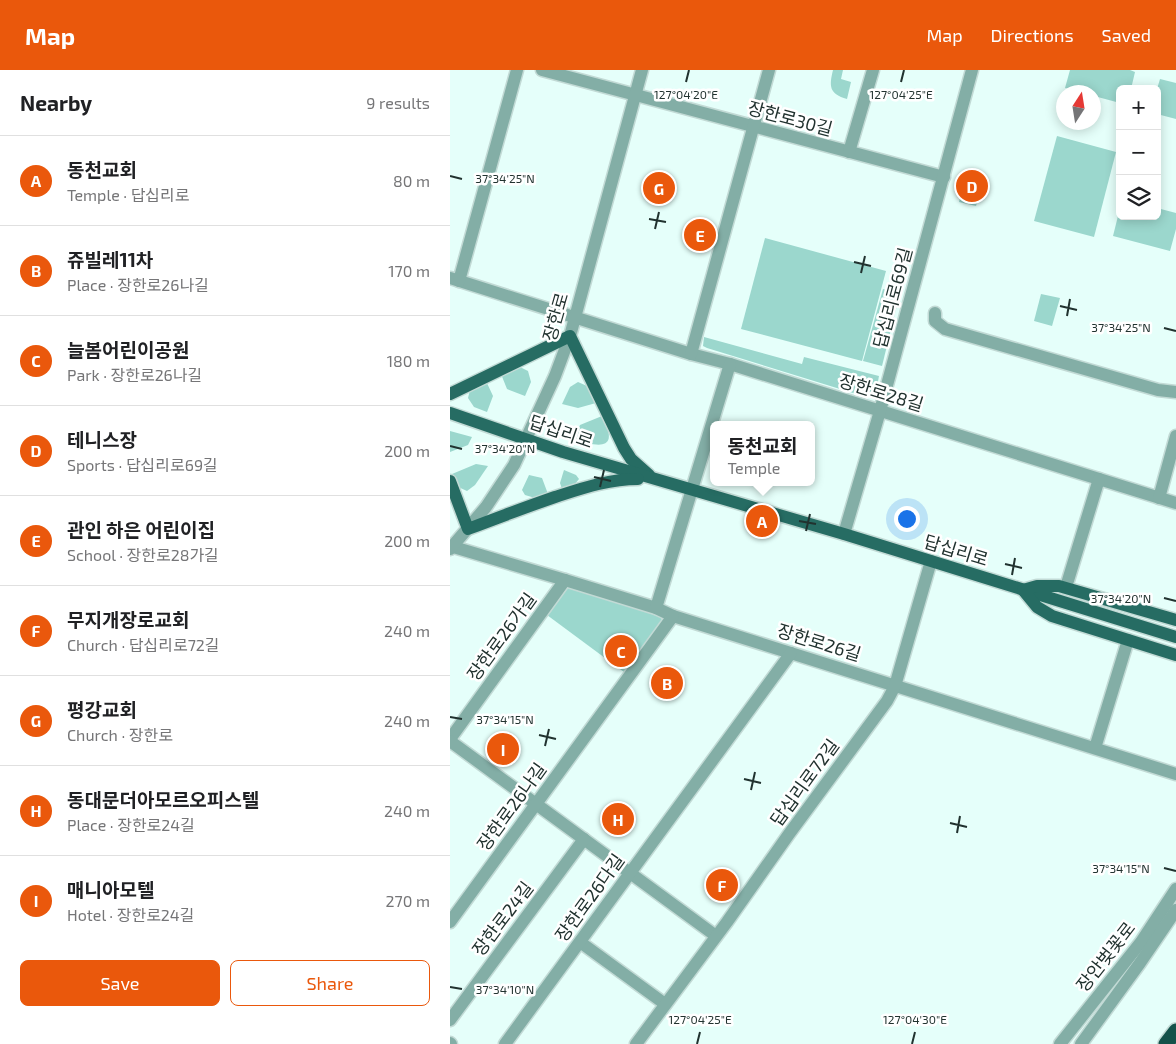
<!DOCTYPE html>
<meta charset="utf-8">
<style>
body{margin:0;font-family:"Exo 2","Noto Sans KR",sans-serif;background:#f2f2f2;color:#202124}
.controls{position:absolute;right:15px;top:15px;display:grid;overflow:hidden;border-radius:8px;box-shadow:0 2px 12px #0003}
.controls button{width:45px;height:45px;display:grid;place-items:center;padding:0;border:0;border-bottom:1px solid #e0e0e0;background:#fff;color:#202124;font:25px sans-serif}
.compass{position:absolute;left:606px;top:15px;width:45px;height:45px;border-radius:50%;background:#fff;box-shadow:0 2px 12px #0003;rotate:12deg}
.you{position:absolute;left:456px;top:448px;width:18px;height:18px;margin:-12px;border:4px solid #fff;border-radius:50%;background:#1a73e8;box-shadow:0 0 0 8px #1a73e833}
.badge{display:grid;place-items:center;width:32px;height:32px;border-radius:50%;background:#ea580c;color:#fff;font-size:16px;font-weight:700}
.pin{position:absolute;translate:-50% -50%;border:2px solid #fff;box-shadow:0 1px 5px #0006}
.popup{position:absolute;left:260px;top:351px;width:105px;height:65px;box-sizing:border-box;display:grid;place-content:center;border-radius:8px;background:#fff;filter:drop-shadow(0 1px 4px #0005);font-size:16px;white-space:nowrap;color:#757577}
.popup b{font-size:19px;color:#202124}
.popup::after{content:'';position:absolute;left:50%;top:100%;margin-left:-10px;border:10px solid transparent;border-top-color:#fff}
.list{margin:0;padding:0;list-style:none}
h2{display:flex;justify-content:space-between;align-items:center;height:65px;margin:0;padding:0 20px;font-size:21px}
h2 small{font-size:16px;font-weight:400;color:#757577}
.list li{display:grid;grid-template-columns:32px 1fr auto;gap:15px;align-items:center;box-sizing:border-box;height:90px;padding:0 20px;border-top:1px solid #e0e0e0}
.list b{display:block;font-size:19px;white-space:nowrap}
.list p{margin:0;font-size:16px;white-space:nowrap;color:#757577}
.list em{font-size:16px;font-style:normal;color:#757577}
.actions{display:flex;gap:10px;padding:15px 20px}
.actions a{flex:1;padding:11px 0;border:1px solid #ea580c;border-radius:8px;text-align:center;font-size:18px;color:#ea580c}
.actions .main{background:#ea580c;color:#fff}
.icon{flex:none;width:28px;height:28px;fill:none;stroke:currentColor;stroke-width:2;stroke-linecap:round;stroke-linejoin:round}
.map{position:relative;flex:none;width:726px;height:974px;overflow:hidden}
header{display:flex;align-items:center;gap:30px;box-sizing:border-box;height:70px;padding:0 25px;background:#ea580c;color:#fff}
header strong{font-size:24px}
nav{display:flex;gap:28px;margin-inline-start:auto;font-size:18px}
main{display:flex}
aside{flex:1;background:#fff}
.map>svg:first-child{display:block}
.green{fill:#9bd7cd}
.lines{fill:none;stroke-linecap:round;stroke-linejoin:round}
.minor-casing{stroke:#c2dad5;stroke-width:15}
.major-casing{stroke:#c2dad5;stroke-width:15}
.highway-casing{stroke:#c2dad5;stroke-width:18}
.minor{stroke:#83aea6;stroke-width:12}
.major{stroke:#266c63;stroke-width:12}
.highway{stroke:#14524a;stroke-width:15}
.ticks{fill:none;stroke:#21322f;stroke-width:2}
.labels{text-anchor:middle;stroke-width:5;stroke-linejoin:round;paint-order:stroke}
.street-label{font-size:18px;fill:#21322f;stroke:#fff}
.ticks-label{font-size:12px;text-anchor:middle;fill:#21322f;stroke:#fff;stroke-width:5;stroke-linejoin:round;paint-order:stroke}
</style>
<header>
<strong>Map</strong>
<nav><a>Map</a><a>Directions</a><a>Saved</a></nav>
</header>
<main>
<aside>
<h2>Nearby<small>9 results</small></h2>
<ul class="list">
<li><span class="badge">A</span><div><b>동천교회</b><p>Temple · 답십리로</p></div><em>80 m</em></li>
<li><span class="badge">B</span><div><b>쥬빌레11차</b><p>Place · 장한로26나길</p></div><em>170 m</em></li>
<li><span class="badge">C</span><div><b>늘봄어린이공원</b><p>Park · 장한로26나길</p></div><em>180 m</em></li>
<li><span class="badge">D</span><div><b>테니스장</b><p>Sports · 답십리로69길</p></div><em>200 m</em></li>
<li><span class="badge">E</span><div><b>관인 하은 어린이집</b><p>School · 장한로28가길</p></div><em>200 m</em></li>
<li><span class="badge">F</span><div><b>무지개장로교회</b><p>Church · 답십리로72길</p></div><em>240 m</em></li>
<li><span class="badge">G</span><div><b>평강교회</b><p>Church · 장한로</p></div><em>240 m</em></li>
<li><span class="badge">H</span><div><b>동대문더아모르오피스텔</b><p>Place · 장한로24길</p></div><em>240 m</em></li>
<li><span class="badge">I</span><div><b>매니아모텔</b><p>Hotel · 장한로24길</p></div><em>270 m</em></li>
</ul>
<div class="actions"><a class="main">Save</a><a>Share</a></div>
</aside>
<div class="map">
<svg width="726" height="974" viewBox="0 0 726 974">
<rect width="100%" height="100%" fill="#e5fffa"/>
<!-- green -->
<g class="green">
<path d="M383,0H393L391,9L401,12L397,29C379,24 379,16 383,0Z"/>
<path d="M620,0H680L685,2L681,19H670V33L644,26V22H630L615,18Z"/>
<path d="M710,9L726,13V49L707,44V19Z"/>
<path d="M607,66L666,82L644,167L584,151Z"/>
<path d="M516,104L534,109L526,136L509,132Z"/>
<path d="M670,138V146H707V138L726,143V159L720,181L663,166Z"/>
<path d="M315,168L436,201L412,291L291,259Z"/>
<path d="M433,219L450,223L432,296L413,291Z"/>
<path d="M591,224L610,228L602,256L584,251Z"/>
<path d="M254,267L352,294L354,287L429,306C427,316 427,325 416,327L257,278L253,276Z"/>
<path d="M70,297L78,301L81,312L75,326L57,319L51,304Z"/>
<path d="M36,311L43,326L37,342L24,337L18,328L20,320Z"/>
<path d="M128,312L137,316L146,333L128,338L112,334L120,317Z"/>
<path d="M152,346C170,380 150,378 124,369L130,355Z"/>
<path d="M0,361L22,367L18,375L0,382Z"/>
<path d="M26,394L38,396L25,415L17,421L6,416L2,404Z"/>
<path d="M114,400L126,405L129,409L125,414L112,419L110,413Z"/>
<path d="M79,405L92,408L98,424L85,428L75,425L72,420Z"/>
<path d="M119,516L209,543L215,557L178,605L97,545Z"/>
</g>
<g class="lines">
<defs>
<g id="minor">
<path d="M92,0L494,107"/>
<path d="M399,82L423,0"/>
<path d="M0,208L241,284L280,294L726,433"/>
<path d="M9,211L67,0"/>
<path d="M485,243V251L495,259L708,320L726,322"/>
<path d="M241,284L319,0"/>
<path d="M709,428L726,366"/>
<path d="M394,464L430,341L522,0"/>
<path d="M0,476L115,510L206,538L223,546L726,704"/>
<path d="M0,479L36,437L64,395L105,306L120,266L192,0"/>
<path d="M616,517L649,409"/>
<path d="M206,538L280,294"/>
<path d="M0,669L115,510"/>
<path d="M0,671L266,866"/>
<path d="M645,678L678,570"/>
<path d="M0,852L223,546"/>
<path d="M130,872L215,934"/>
<path d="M0,950L134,769"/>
<path d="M0,973L1,974"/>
<path d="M55,974L341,583"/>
<path d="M186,974L277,852L339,764L437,631L445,616L481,491"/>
<path d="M610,974L691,872L726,819"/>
<path d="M631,974L690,893L726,840"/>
</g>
<g id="major">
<path d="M0,324L120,266L174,378L181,389L199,405"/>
<path d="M0,343L113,382L394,464L726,567"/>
<path d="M0,411L18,459C47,448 76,437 105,427C133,418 159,409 188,409"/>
<path d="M726,550L609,516H587L573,520L587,537L602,546L726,585"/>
</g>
<path id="highway" d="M716,974L726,961"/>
</defs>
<!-- minor casing -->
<use href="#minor" class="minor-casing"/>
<!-- major casing -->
<use href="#major" class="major-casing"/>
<!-- highway casing -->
<use href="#highway" class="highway-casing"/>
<!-- minor -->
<use href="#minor" class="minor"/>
<!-- major -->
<use href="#major" class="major"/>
<!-- highway -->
<use href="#highway" class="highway"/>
</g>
<!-- ticks -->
<path class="ticks" d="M236,12L239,0M451,12L454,0M0,106L12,109M199,149L216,152M205,159L209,142M404,192L421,196M411,203L415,186M610,236L627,240M617,246L620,229M714,258L726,261M0,376L12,379M144,407L161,411M150,417L154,400M349,451L366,454M356,461L360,444M555,494L572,498M562,505L565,488M714,528L726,531M0,647L12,649M89,665L106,669M95,676L99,659M294,709L311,713M301,720L305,702M500,753L517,757M507,763L510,746M714,798L726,801M0,917L12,919M247,974L250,962M462,974L465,962"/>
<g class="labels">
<!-- street labels -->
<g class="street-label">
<text transform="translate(340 49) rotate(15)" y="6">장한로30길</text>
<text transform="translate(443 228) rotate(-75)" y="6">답십리로69길</text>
<text transform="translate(106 247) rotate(-74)" y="6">장한로</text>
<text transform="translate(431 323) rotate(17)" y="6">장한로28길</text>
<text transform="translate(111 362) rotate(19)" y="6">답십리로</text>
<text transform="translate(506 481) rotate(17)" y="6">답십리로</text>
<text transform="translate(52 567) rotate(-54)" y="6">장한로26가길</text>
<text transform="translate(369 573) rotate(17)" y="6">장한로26길</text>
<text transform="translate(355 713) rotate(-54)" y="6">답십리로72길</text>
<text transform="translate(62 737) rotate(-54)" y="6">장한로26나길</text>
<text transform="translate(140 828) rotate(-54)" y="6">장한로26다길</text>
<text transform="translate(53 849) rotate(-53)" y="6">장한로24길</text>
<text transform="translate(656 887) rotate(-52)" y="6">장안벚꽃로</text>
</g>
</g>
<g class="ticks-label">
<text x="236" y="29">127°04'20"E</text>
<text x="451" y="29">127°04'25"E</text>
<text x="55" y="113">37°34'25"N</text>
<text x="671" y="262">37°34'25"N</text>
<text x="55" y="383">37°34'20"N</text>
<text x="671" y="533">37°34'20"N</text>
<text x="55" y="654">37°34'15"N</text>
<text x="671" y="803">37°34'15"N</text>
<text x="55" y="924">37°34'10"N</text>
<text x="250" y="954">127°04'25"E</text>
<text x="465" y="954">127°04'30"E</text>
</g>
</svg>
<div class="controls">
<button>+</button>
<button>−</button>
<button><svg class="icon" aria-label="layers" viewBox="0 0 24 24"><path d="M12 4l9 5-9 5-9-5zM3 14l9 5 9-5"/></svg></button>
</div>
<svg class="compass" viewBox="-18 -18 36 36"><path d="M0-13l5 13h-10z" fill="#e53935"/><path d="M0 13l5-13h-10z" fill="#757577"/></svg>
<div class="you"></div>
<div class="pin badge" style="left:312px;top:451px">A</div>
<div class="popup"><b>동천교회</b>Temple</div>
<div class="pin badge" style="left:217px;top:613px">B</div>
<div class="pin badge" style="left:171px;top:581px">C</div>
<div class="pin badge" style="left:522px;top:116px">D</div>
<div class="pin badge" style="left:250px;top:165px">E</div>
<div class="pin badge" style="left:272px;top:815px">F</div>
<div class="pin badge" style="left:209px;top:118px">G</div>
<div class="pin badge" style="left:168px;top:749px">H</div>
<div class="pin badge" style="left:53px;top:679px">I</div>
</div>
</main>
